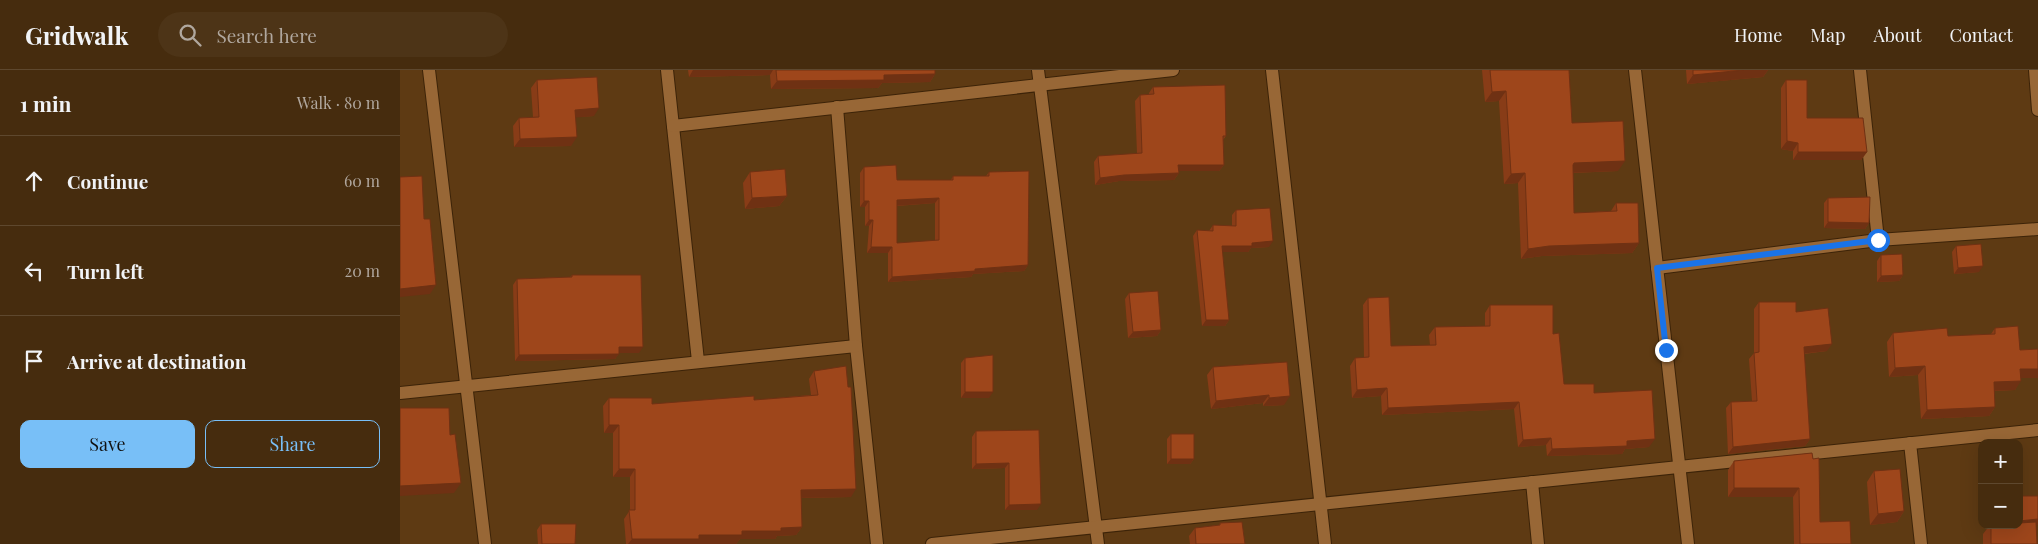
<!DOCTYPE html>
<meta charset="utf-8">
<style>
body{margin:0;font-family:"Playfair Display",serif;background:#4d3417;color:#f1f3f6}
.controls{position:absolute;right:15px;bottom:15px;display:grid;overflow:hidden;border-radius:10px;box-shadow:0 5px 20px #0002}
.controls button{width:45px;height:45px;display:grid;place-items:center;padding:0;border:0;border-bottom:1px solid #5e482e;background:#462c0e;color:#f1f3f6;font:25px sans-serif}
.stop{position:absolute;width:15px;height:15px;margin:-11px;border:4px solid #1a73e8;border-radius:50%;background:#fff}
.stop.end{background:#1a73e8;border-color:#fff;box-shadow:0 1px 5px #0008}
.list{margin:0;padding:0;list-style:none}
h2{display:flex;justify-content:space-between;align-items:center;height:65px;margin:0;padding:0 20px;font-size:21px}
h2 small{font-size:16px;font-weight:400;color:#b0a79e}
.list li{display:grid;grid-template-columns:32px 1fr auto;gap:15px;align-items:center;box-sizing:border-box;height:90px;padding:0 20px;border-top:1px solid #5e482e}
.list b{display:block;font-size:19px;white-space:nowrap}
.list em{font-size:16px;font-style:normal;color:#b0a79e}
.actions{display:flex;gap:10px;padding:15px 20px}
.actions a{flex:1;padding:11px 0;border:1px solid #78bff7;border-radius:10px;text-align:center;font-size:18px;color:#78bff7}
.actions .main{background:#78bff7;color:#111}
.icon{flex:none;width:28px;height:28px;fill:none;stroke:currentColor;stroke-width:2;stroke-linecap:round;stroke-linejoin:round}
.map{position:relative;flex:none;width:1638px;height:474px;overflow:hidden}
header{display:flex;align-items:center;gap:30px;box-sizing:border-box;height:70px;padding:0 25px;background:#462c0e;border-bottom:1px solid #5e482e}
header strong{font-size:24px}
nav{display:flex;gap:28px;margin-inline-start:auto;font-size:18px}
.search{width:350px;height:45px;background:#4d3417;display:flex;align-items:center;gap:12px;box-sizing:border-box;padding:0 18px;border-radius:28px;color:#b0a79e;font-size:19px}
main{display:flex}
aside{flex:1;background:#462c0e}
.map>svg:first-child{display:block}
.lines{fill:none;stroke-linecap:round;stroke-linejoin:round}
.minor-casing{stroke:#3c2308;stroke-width:14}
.minor{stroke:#986736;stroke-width:12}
.wall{fill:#883c17;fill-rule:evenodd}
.shaded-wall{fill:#6f3113}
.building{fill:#9e461b;stroke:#6f3113;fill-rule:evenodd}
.route{stroke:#1a73e8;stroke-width:6}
</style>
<header>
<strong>Gridwalk</strong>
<div class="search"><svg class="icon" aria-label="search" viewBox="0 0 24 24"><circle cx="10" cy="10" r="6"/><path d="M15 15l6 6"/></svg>Search here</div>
<nav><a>Home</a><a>Map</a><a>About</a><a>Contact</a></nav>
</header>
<main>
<aside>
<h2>1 min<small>Walk · 80 m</small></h2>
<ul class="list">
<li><svg class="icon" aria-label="ahead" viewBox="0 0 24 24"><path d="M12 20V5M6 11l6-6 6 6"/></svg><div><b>Continue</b></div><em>60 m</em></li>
<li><svg class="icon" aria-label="left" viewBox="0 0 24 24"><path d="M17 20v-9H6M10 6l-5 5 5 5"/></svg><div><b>Turn left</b></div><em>20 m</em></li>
<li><svg class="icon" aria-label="arrive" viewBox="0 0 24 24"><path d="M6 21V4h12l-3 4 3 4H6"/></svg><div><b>Arrive at destination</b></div></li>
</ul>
<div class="actions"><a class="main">Save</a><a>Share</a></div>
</aside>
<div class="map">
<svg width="1638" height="474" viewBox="0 0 1638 474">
<rect width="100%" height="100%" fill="#5e3a13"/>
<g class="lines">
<defs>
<g id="minor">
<path d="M29,0L85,474"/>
<path d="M267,0L298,291"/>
<path d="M638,0L698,474"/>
<path d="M872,0L925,474"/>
<path d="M1235,0L1288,474"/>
<path d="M1460,0L1478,170"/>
<path d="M1635,0L1638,40"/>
<path d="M437,37L456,276L477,474"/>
<path d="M273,56L773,0"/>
<path d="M1257,198L1478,170L1638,159"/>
<path d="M0,323L456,276"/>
<path d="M1510,373L1521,474"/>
<path d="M1132,412L1138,474"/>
<path d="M532,474L1638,360"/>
</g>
</defs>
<!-- minor casing -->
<use href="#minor" class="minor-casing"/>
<!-- minor -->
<use href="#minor" class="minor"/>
</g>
<!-- wall -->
<g class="wall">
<path d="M288,0H535V4L530,12L482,13L478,18L371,19L370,5L289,7Z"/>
<path d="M1082,0H1169L1172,53L1218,101L1173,103L1174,143L1211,141L1216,133L1239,173L1232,183L1142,186L1121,189L1118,113L1104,114L1099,31L1085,32Z"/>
<path d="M1286,0H1368L1363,7L1287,14Z"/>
<path d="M137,10L194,46L176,47L171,76L114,77L113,56L119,48L133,47L131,18Z"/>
<path d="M1386,10L1407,48L1467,82L1461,90H1393V81L1381,79V18Z"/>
<path d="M753,17L826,66L823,70L824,95L819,101H779V103L774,110L719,111L695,115L694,92L698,86L737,84L735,31L740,25L749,24V23Z"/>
<path d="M464,97L497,110H551L553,106H586L589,102L628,195L624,201L573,204L571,207L488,212V183H467L469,156H465V137H460V103ZM535,133V171L497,173V136Z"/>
<path d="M350,102L387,126L379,136L345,139L343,113Z"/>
<path d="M1428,128L1469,153L1465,159L1424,158V133Z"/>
<path d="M836,140L869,177L851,178L848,182H822L829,250L825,256H802L793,166L797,160L809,161L813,155L832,156V145Z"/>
<path d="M1556,176L1579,202L1554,204L1552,182Z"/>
<path d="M1481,185L1503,205L1499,211L1477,212V191Z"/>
<path d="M172,205L239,283H219L215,289L115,291L113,215L117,209L170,207Z"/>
<path d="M729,223L761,260L757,266L728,268L725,229Z"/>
<path d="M968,228L991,276L1030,275L1029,265L1035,257L1085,256V243L1090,235L1153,264L1164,314L1194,323L1249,377L1225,379L1222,384L1147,386L1146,375L1118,377L1114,339L982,345L981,326L952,328L950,296L955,288H964L963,235Z"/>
<path d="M1359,232L1396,242L1427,281L1404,284L1410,369L1405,376L1328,384L1326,338L1331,332L1352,331L1349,289L1354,283V239Z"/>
<path d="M1595,258L1620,280L1638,279V308H1621L1615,320L1594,321L1595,337L1589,346L1521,349L1518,305L1489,307L1487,272L1493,263L1548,266L1591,264Z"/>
<path d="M565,288L589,328H561V293Z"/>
<path d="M887,292L884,335L863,336V333L811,339L807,305L813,297Z"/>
<path d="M414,301L451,427L401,428L402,457L396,465L377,466L375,469H340L336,474H226L224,449L230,440V407H213V363H204L203,336L209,328L252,334L354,330L411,325L409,309Z"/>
<path d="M639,360L637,440H605V398L572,399V367L576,361Z"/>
<path d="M771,364L794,389L790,394H767V369Z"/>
<path d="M1412,383L1420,452L1451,474H1394L1393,427H1328V400L1334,391Z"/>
<path d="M1474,401L1504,441L1497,452L1470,455L1467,412Z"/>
<path d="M1638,426V455H1636L1637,474H1583V464L1590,455H1619Z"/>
<path d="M820,453L845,474H790L789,466L795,458L819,455Z"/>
<path d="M141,454L175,474H138L137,460Z"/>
</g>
<!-- shaded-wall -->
<g class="shaded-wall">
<path d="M293,0H373L370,5L289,7Z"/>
<path d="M1344,0H1368L1363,7L1287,14L1293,5Z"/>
<path d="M535,4L530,12L482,13L478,18L371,19L377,11L484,5Z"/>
<path d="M1106,21L1099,31L1085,32L1092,22Z"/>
<path d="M199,38L194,46L170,48L175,40Z"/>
<path d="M177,67L171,76L114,77L120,69Z"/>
<path d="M1387,71L1398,73L1393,81L1381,79Z"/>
<path d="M1398,82H1467L1461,90H1393Z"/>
<path d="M1225,91L1218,101L1167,103L1174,93Z"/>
<path d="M778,95H824L819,101H774Z"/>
<path d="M779,103L774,110L719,111L695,115L700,108L724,105Z"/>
<path d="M1125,103L1118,113L1104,114L1111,104Z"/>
<path d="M387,126L379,136L345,139L352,128Z"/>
<path d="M539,128L535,133L493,136L497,130Z"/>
<path d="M464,131H469L465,137H460Z"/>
<path d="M469,150H473L469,156H465Z"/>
<path d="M1428,152L1469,153L1465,159L1424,158Z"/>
<path d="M873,171L869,177L851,178L848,182H818L822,176Z"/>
<path d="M1239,173L1232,183L1142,186L1121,189L1128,179L1149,176Z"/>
<path d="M471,177H492L488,183H467Z"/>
<path d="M628,195L624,201L573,204L571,207L488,212L492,207L575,199Z"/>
<path d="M1583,196L1579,202L1554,204L1558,198Z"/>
<path d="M1503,205L1499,211L1477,212L1481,206Z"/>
<path d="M36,215L30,224L0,227V219Z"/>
<path d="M806,250H829L825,256H802Z"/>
<path d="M761,260L757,266L728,268L733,262Z"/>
<path d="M1432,274L1427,281L1399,284L1404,277Z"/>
<path d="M219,277H243L239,283H215Z"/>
<path d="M219,284L215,289L115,291L119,285Z"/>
<path d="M1525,296L1518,305L1489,307L1495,298Z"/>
<path d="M1620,299H1638V308H1614Z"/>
<path d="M1621,311L1615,320L1588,321L1594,312Z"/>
<path d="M987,318L981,326L952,328L957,320Z"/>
<path d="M565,322H593L589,328H561Z"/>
<path d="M869,325L863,333L811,339L816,331Z"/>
<path d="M890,326L884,335L863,336L869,328Z"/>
<path d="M1119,332L1114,339L982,345L988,338Z"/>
<path d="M1595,337L1589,346L1521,349L1527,340Z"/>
<path d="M209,355H219L213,363H204Z"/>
<path d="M1151,368L1146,375L1118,377L1123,370Z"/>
<path d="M1255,369L1249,377L1225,379L1222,384L1147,386L1152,379L1227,371Z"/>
<path d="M1410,369L1405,376L1328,384L1333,377Z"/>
<path d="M771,389H794L790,394H767Z"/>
<path d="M609,393L605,398L572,399L576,394Z"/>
<path d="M219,399H235L230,407H213Z"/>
<path d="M61,413L54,423L0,426V416Z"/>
<path d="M1334,418H1399L1393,427H1328Z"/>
<path d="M456,419L451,427L395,428L401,420Z"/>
<path d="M641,434L637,440H605L609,435Z"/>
<path d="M1504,441L1497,452L1470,455L1478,444Z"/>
<path d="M1638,449V455L1610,457L1619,455V451Z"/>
<path d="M402,457L396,465L377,466L375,469H340L336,474H228L232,469L299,465L381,458Z"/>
</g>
<!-- building -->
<g class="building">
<path d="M376,0H535V4L484,5V10L377,11Z"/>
<path d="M1090,0H1169L1172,53L1223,51L1225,91L1174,93L1173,95L1174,143L1217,141L1216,133H1238L1239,173L1149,176L1128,179L1125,103L1111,104L1106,21L1092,22Z"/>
<path d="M1293,0H1344L1293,5Z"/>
<path d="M197,7L199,38L175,40L177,67L120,69L119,48L139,47L137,10Z"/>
<path d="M1386,10H1407V48H1463L1467,82H1398V73L1387,71Z"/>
<path d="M825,15L826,66H823L824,95H778L779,103L724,105L700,108L698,86L742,83L740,25L754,24L753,17Z"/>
<path d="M496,95L497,110H553V106H589V102L629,101L628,195L575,199V201L492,207V177H471L473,150H469V131H464V97ZM539,128V170L497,173V130Z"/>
<path d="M385,99L387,126L352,128L350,102Z"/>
<path d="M22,106L24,149H30L36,215L0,219V107Z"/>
<path d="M1470,127L1469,153L1428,152V128Z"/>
<path d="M870,138L873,171L852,173V176H822L829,250H806L797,160L813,161V155L836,156V140Z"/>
<path d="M1581,174L1583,196L1558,198L1556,176Z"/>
<path d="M1502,184L1503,205L1481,206V185Z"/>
<path d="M172,205H241L243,277H219V284L119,285L117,209L172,207Z"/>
<path d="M758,221L761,260L733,262L729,223Z"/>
<path d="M989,227L991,276L1036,275L1035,257L1090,256V235H1153V264L1159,263L1164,314H1194V323L1252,320L1255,369L1227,371V376L1152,379L1151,368L1123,370L1119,332L988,338L987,318L957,320L955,288L969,287L968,228Z"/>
<path d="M1359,232H1396V242L1428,238L1432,274L1404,277L1410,369L1333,377L1331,332L1357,331L1354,283L1359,282Z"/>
<path d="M1618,256L1620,280L1638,279V299H1620L1621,311L1594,312L1595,337L1527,340L1525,296L1495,298L1493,263L1547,258L1548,266L1595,264V258Z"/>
<path d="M593,285V322H565V288Z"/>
<path d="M887,292L890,326L869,328V325L816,331L813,297Z"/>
<path d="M446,296L448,317H451L456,419L401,420L402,457L381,458V461H342V465H299V469H232L229,440H235V399H219V355H209V328H252V334L354,326V330L418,325L414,301Z"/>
<path d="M0,338H49L50,365L55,364L61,413L0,416Z"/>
<path d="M639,360L641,434L609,435V393L576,394V361Z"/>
<rect x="771" y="364" width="23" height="25"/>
<path d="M1412,383L1413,389L1419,388L1420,452L1450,451L1451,474H1400L1399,418H1334V391Z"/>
<path d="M1500,399L1504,441L1478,444L1474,401Z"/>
<path d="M1619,426H1638V449L1619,451Z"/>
<path d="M842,452L845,474H796L795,458L820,455V453Z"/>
<path d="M1636,452L1637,474H1591V455H1619V453Z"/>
<path d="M141,454H176L175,474H142Z"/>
</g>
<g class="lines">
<!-- route -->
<path class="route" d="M1266,280L1257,198L1478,170"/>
</g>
</svg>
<div class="controls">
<button>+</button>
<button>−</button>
</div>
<div class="stop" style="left:1478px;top:170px"></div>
<div class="stop end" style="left:1266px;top:280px"></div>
</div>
</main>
